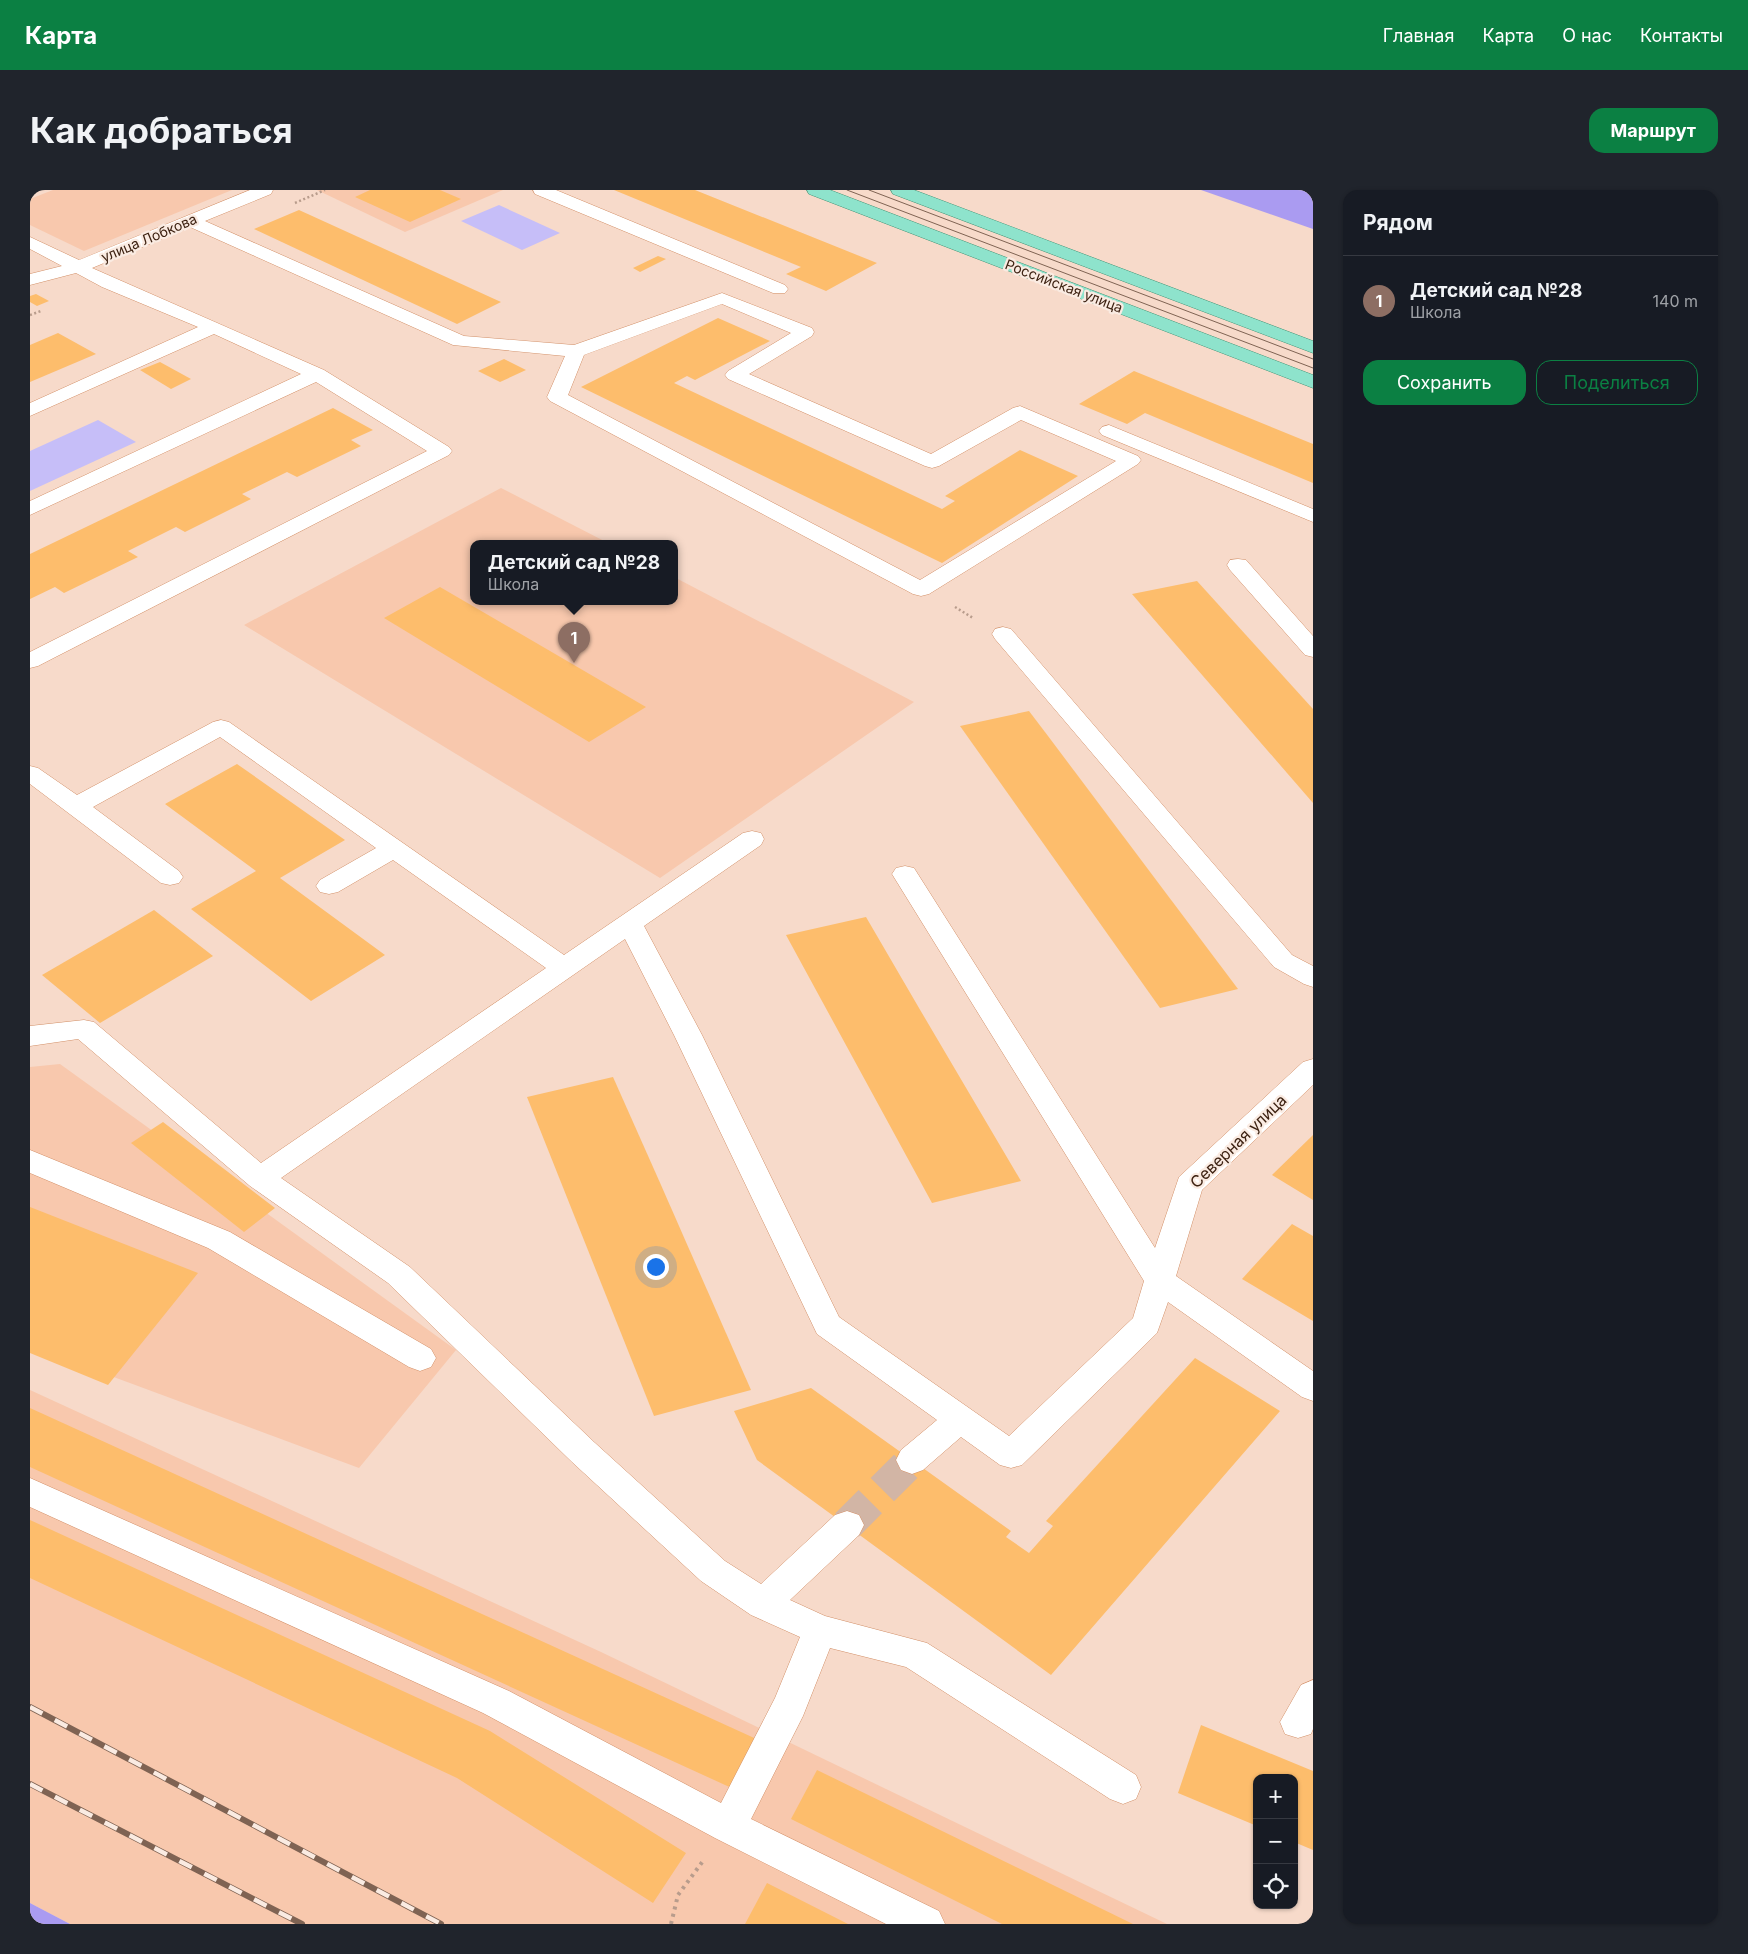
<!DOCTYPE html>
<html lang="ru">
<meta charset="utf-8">
<style>
body{margin:0;font-family:Inter,sans-serif;background:#20242c;color:#f1f3f6}
.controls{position:absolute;right:15px;bottom:15px;display:grid;overflow:hidden;border-radius:10px;box-shadow:0 1px 4px #0004}
.controls button{width:45px;height:45px;display:grid;place-items:center;padding:0;border:0;border-bottom:1px solid #363941;background:#171b24;color:#f1f3f6;font:25px sans-serif}
.you{position:absolute;left:625px;top:1076px;width:18px;height:18px;margin:-12px;border:4px solid #fff;border-radius:50%;background:#1a73e8;box-shadow:0 0 0 8px #1a73e833}
.badge{display:grid;place-items:center;width:32px;height:32px;border-radius:50%;background:#0b8043;color:#fff;font-size:16px;font-weight:700}
.pin{position:absolute;translate:-50% -41px;filter:drop-shadow(0 1px 2px #0008)}
.pin::after{content:'';position:absolute;top:26px;width:18px;height:15px;background:inherit;clip-path:polygon(0 0,100% 0,50% 100%)}
.popup{position:absolute;left:440px;top:350px;width:208px;height:65px;box-sizing:border-box;display:grid;place-content:center;border-radius:10px;background:#171b24;filter:drop-shadow(0 1px 4px #0005);font-size:16px;white-space:nowrap;color:#9ea1a6}
.popup b{font-size:19px;color:#f1f3f6}
.popup::after{content:'';position:absolute;left:50%;top:100%;margin-left:-10px;border:10px solid transparent;border-top-color:#171b24}
.list{margin:0;padding:0;list-style:none}
h2{display:flex;justify-content:space-between;align-items:center;height:65px;margin:0;padding:0 20px;font-size:21px}
h2 small{font-size:16px;font-weight:400;color:#9ea1a6}
.list li{display:grid;grid-template-columns:32px 1fr auto;gap:15px;align-items:center;box-sizing:border-box;height:90px;padding:0 20px;border-top:1px solid #363941}
.list b{display:block;font-size:19px;white-space:nowrap}
.list p{margin:0;font-size:16px;white-space:nowrap;color:#9ea1a6}
.list em{font-size:16px;font-style:normal;color:#9ea1a6}
.actions{display:flex;gap:10px;padding:15px 20px}
.actions a{flex:1;padding:11px 0;border:1px solid #0b8043;border-radius:15px;text-align:center;font-size:18px;color:#0b8043}
.actions .main{background:#0b8043;color:#fff}
.icon{flex:none;width:28px;height:28px;fill:none;stroke:currentColor;stroke-width:2;stroke-linecap:round;stroke-linejoin:round}
.map{position:relative;flex:none;width:1283px;height:1734px;overflow:hidden;border-radius:15px}
header{display:flex;align-items:center;gap:30px;box-sizing:border-box;height:70px;padding:0 25px;background:#0b8043;color:#fff}
header strong{font-size:24px}
nav{display:flex;gap:28px;margin-inline-start:auto;font-size:18px}
.intro{display:flex;align-items:center;justify-content:space-between;box-sizing:border-box;height:120px;padding:0 30px}
h1{margin:0;font-size:35px}
.button{padding:12px 22px;border-radius:15px;background:#0b8043;color:#fff;font-size:18px;font-weight:700}
main{display:flex;gap:30px;padding:0 30px}
aside{flex:1;background:#171b24;border-radius:15px;box-shadow:0 1px 4px #0004}
.map>svg:first-child{display:block}
.built{fill:#f8c8ad}
.green{fill:#c6bef8}
.forest{fill:#aa9bf1}
.building{fill:#fdbd6c}
.lines{fill:none;stroke-linecap:round;stroke-linejoin:round}
.minor-tunnel{stroke:#d2b5a5;stroke-width:33;stroke-dasharray:33 17;stroke-linecap:butt}
.minor-casing{stroke:#d28f67;stroke-width:1}
.major-casing{stroke:#419375;stroke-width:1}
.path-far1{stroke:#b89c8c;stroke-width:2.5;stroke-dasharray:2 2.5;stroke-linecap:butt}
.path{stroke:#b89c8c;stroke-width:4;stroke-dasharray:3 4.5;stroke-linecap:butt}
.minor{fill:#fff;fill-rule:evenodd}
.major{fill:#8ee3cc;fill-rule:evenodd}
.tram{stroke:#7f6353;stroke-width:1}
.rail-casing{stroke:#7f6353;stroke-width:6}
.rail{stroke:#faebe2;stroke-width:4.5;stroke-dasharray:14;stroke-linecap:butt}
.labels{text-anchor:middle;stroke-width:4.5;stroke-linejoin:round;paint-order:stroke}
.far-street-label{font-size:14px;fill:#3d2212;stroke:#faebe2}
.street-label{font-size:16px;fill:#3d2212;stroke:#faebe2}
</style>
<header>
<strong>Карта</strong>
<nav><a>Главная</a><a>Карта</a><a>О нас</a><a>Контакты</a></nav>
</header>
<div class="intro"><h1>Как добраться</h1><a class="button">Маршрут</a></div>
<main>
<div class="map">
<svg width="1283" height="1734" viewBox="0 0 1283 1734">
<rect width="100%" height="100%" fill="#f7daca"/>
<!-- built -->
<g class="built">
<path d="M23,0H202L54,61L0,35V9Z"/>
<path d="M287,0H473L375,42Z"/>
<path d="M471,298L580,354H444V412H644V387L884,512L630,688L214,435Z"/>
<path d="M30,874L426,1160L329,1278L0,1156V877Z"/>
<path d="M0,1200L571,1462L1137,1734H40L0,1713Z"/>
</g>
<!-- green -->
<g class="green">
<path d="M469,15L530,43L492,60L431,31Z"/>
<path d="M68,230L106,252L0,301V261Z"/>
</g>
<!-- forest -->
<g class="forest">
<path d="M1171,0H1283V39Z"/>
<path d="M0,1713L40,1734H0Z"/>
</g>
<!-- building -->
<g class="building">
<path d="M340,0H410L431,9L380,32L325,7Z"/>
<path d="M584,0H665L847,73L796,101L756,84L771,77Z"/>
<path d="M269,20L471,112L427,134L224,39Z"/>
<path d="M628,66L636,69L610,82L603,78Z"/>
<path d="M6,104L19,111L7,116L0,112V106Z"/>
<path d="M688,128L740,151L665,190L657,186L644,193L912,319L925,311L915,306L990,260L1048,286L912,373L551,197Z"/>
<path d="M28,143L66,164L0,192V155Z"/>
<path d="M474,169L496,180L470,192L448,181Z"/>
<path d="M130,172L161,189L141,199L110,180Z"/>
<path d="M1104,181L1283,254V293L1115,223L1097,234L1049,214Z"/>
<path d="M303,218L343,240L321,250L331,256L267,287L257,282L212,304L221,309L155,342L146,337L98,361L108,367L34,403L25,397L0,409V364Z"/>
<path d="M1167,391L1283,519V613L1102,404Z"/>
<path d="M410,397L616,517L559,552L354,428Z"/>
<path d="M999,521L1018,546L1208,799L1130,818L930,536Z"/>
<path d="M207,574L315,650L250,688L355,765L281,811L161,719L226,681L135,614Z"/>
<path d="M124,720L183,766L70,833L12,785Z"/>
<path d="M836,727L889,818L991,991L902,1013L756,745Z"/>
<path d="M583,887L631,995L721,1200L624,1226L497,907Z"/>
<path d="M133,932L245,1018L214,1042L101,953Z"/>
<path d="M1283,945V1010L1242,985Z"/>
<path d="M0,1017L168,1083L78,1195L0,1163Z"/>
<path d="M1262,1034L1283,1046V1131L1212,1089Z"/>
<path d="M1165,1168L1250,1221L1021,1485L727,1270L704,1221L781,1198L981,1341L976,1347L999,1363L1023,1336L1016,1331Z"/>
<path d="M0,1218L733,1552L706,1600L0,1277Z"/>
<path d="M0,1330L460,1541L656,1663L623,1713L427,1588L0,1388Z"/>
<path d="M1171,1535L1283,1581V1660L1264,1652V1588H1227V1636L1148,1603Z"/>
<path d="M787,1580L1103,1734H972L761,1629Z"/>
<path d="M737,1693L818,1734H715Z"/>
</g>
<g class="lines">
<!-- minor-tunnel -->
<path class="minor-tunnel" d="M817,1335L882,1270"/>
<defs>
<g id="minor">
<path d="M220,0H243L241,4L175,31L434,146L544,155L692,103L782,138L784,142L782,146L719,184L901,264L983,218L990,216L1108,266L1111,270L1108,274L899,404L891,406L883,404L520,211L517,207L535,166L423,155L160,37L62,78L294,180L419,257L422,261L419,265L8,476L0,478V462L397,261L286,192L0,325V311L271,184L184,144L0,226V213L168,137L72,97L46,83L0,95V84L32,76L0,59V47L49,70ZM692,114L761,143L698,181L695,185L698,189L895,276L902,278L909,276L991,230L1086,271L890,390L538,205L554,165Z"/>
<path d="M503,0H526L755,95L758,99L755,103H743L505,4Z"/>
<path d="M1079,235L1283,319V332L1072,245L1069,241L1072,237Z"/>
<path d="M1208,369L1216,370L1283,446V467L1275,465L1200,380L1197,375L1200,370Z"/>
<path d="M973,437L981,439L1262,765L1283,776V797L1274,794L1244,777L965,449L962,444L965,439Z"/>
<path d="M191,530L199,532L534,765L713,643L722,641L731,643L734,649L731,655L614,736L672,845L809,1127L979,1246L1103,1128L1114,1091L862,684L866,678L875,676L884,678L1125,1058L1149,987L1273,872L1283,869V895L1172,1000L1146,1086L1283,1181V1211L1272,1207L1138,1112L1127,1143L992,1275L981,1278L970,1275L931,1247L893,1280L882,1284L871,1280L866,1270L871,1260L907,1230L787,1144L644,845L595,749L251,988L380,1077L564,1252L695,1371L731,1394L805,1325L817,1321L829,1325L834,1335L829,1345L760,1410L795,1426L897,1453L1106,1585L1111,1597L1106,1609L1093,1614L1080,1609L876,1477L800,1458L773,1526L721,1629L909,1721L915,1734H856L685,1648L453,1523L0,1317V1288L479,1501L691,1613L745,1508L770,1447L721,1425L671,1391L542,1272L358,1093L220,996L48,849L0,856V836L54,830L64,832L231,973L516,778L363,670L308,702L299,704L290,702L286,696L290,690L346,658L190,547L63,617L149,681L153,687L149,693L140,695L131,693L0,594V576L8,578L47,605L183,532Z"/>
<path d="M0,960L200,1042L401,1159L406,1168L401,1177L390,1181L379,1177L178,1058L0,983Z"/>
<path d="M1283,1490V1539L1281,1544L1268,1548L1255,1544L1250,1532L1271,1495Z"/>
</g>
<g id="major">
<path d="M777,0H800L1283,185V198L779,4Z"/>
<path d="M861,0H884L1283,151V163L863,4Z"/>
</g>
</defs>
<!-- minor casing -->
<use href="#minor" class="minor-casing"/>
<!-- major casing -->
<use href="#major" class="major-casing"/>
<!-- path-far1 -->
<g class="path-far1">
<path d="M265,13L295,0"/>
<path d="M0,125L11,121"/>
<path d="M925,417L943,428"/>
</g>
<!-- path -->
<path class="path" d="M641,1734L648,1705L673,1671"/>
<!-- minor -->
<use href="#minor" class="minor"/>
<!-- major -->
<use href="#major" class="major"/>
<!-- tram -->
<g class="tram">
<path d="M817,0L1283,178"/>
<path d="M839,0L1283,169"/>
</g>
<defs>
<g id="rail">
<path d="M0,1517L411,1734"/>
<path d="M0,1594L272,1734"/>
</g>
</defs>
<!-- rail casing -->
<use href="#rail" class="rail-casing"/>
<!-- rail -->
<use href="#rail" class="rail"/>
</g>
<g class="labels">
<!-- far-street labels -->
<g class="far-street-label">
<text transform="translate(119 48) rotate(-23)" y="5">улица Лобкова</text>
<text transform="translate(1034 96) rotate(21)" y="5">Российская улица</text>
</g>
<!-- street labels -->
<g class="street-label">
<text transform="translate(1208 951) rotate(-44)" y="6">Северная улица</text>
</g>
</g>
</svg>
<div class="controls">
<button>+</button>
<button>−</button>
<button><svg class="icon" aria-label="locate" viewBox="0 0 24 24"><circle cx="12" cy="12" r="6"/><path d="M12 2v4M12 18v4M2 12h4M18 12h4"/></svg></button>
</div>
<div class="you"></div>
<div class="pin badge" style="left:544px;top:473px;background:#8d6e63">1</div>
<div class="popup"><b>Детский сад №28</b>Школа</div>
</div>
<aside>
<h2>Рядом<small></small></h2>
<ul class="list">
<li><span class="badge" style="background:#8d6e63">1</span><div><b>Детский сад №28</b><p>Школа</p></div><em>140 m</em></li>
</ul>
<div class="actions"><a class="main">Сохранить</a><a>Поделиться</a></div>
</aside>
</main>
